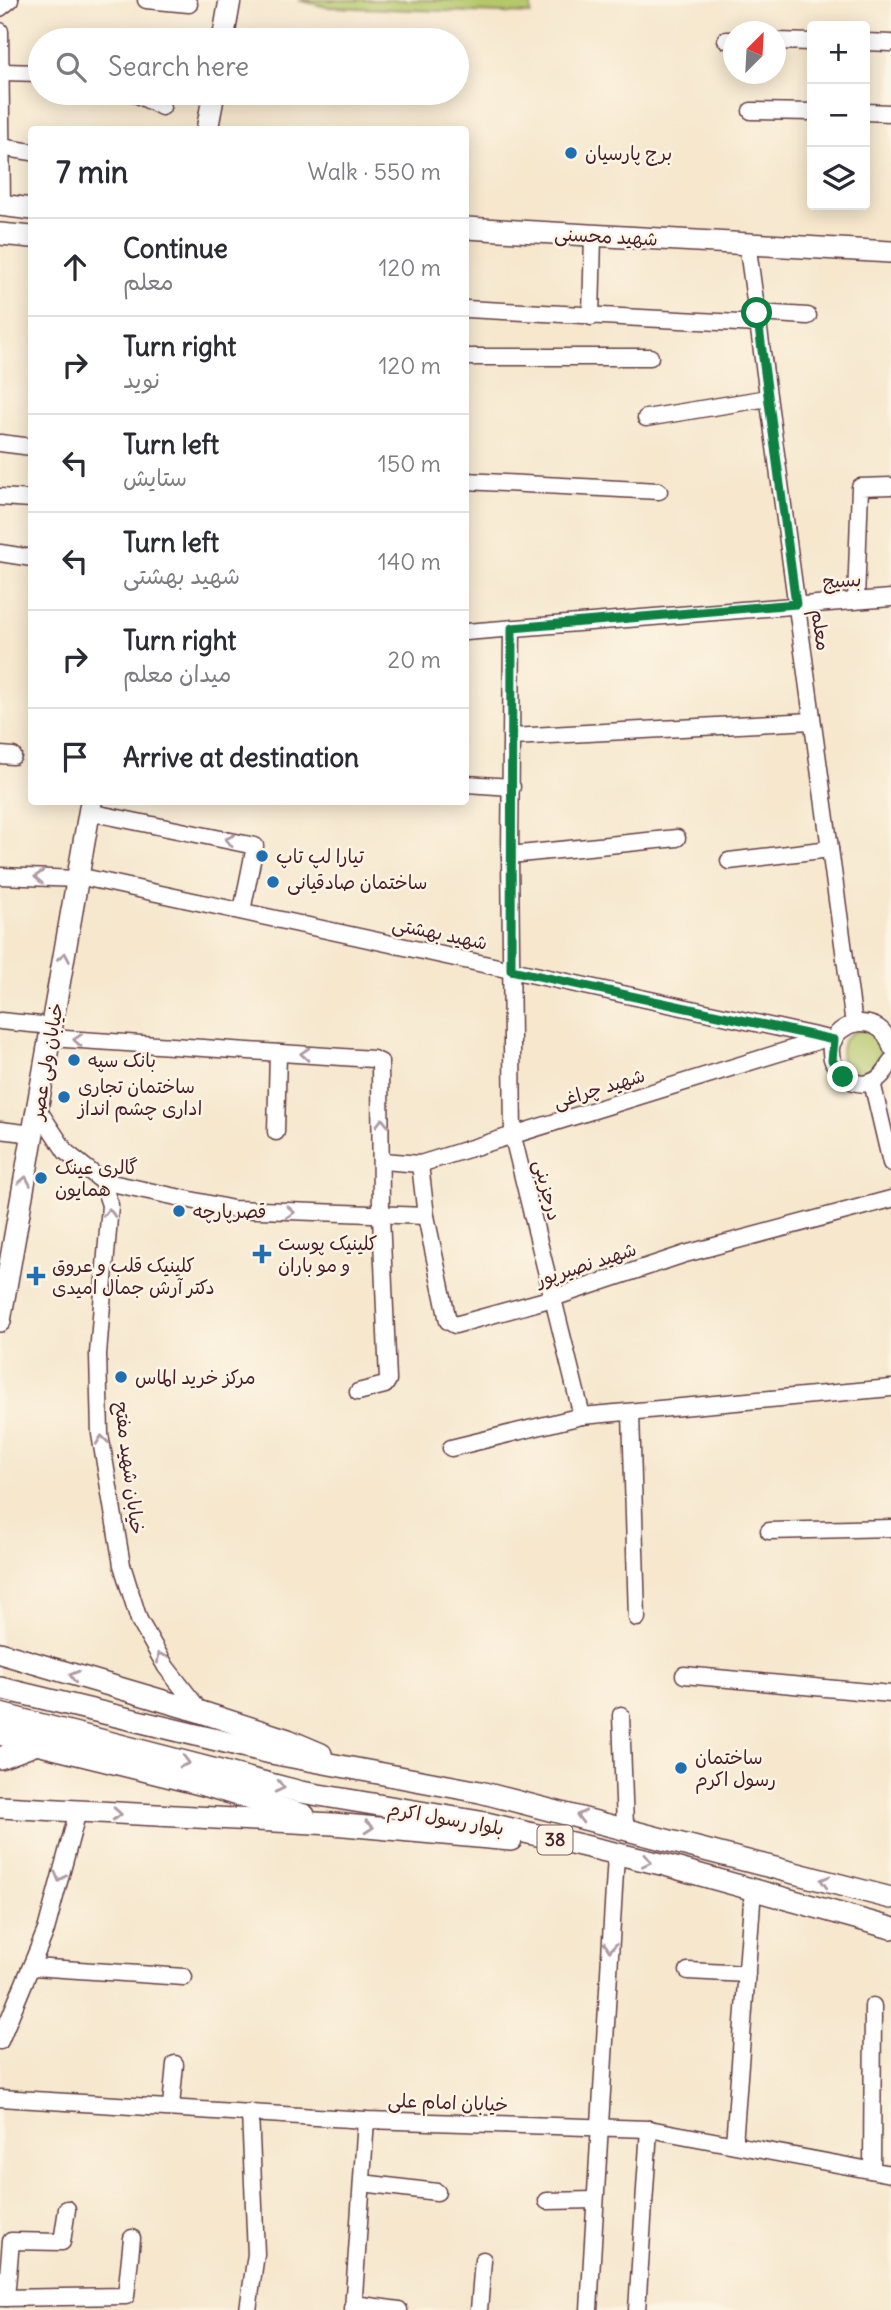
<!DOCTYPE html>
<meta charset="utf-8">
<style>
body{margin:0;font-family:Delius,"Playpen Sans Arabic",sans-serif;background:#f7f7f7;color:#2b2b33}
.controls{position:absolute;right:21px;top:21px;display:grid;overflow:hidden;border-radius:7px;box-shadow:0 4px 18px #0003}
.controls button{width:63px;height:63px;display:grid;place-items:center;padding:0;border:0;border-bottom:2px solid #e1e1e2;background:#fff;color:#2b2b33;font:35px sans-serif}
.compass{position:absolute;left:723px;top:21px;width:63px;height:63px;border-radius:50%;background:#fff;box-shadow:0 4px 18px #0003;rotate:24deg}
.stop{position:absolute;width:21px;height:21px;margin:-16px;border:5px solid #0b8043;border-radius:50%;background:#fff}
.stop.end{background:#0b8043;border-color:#fff;box-shadow:0 2px 7px #0008}
.list{margin:0;padding:0;list-style:none}
h2{display:flex;justify-content:space-between;align-items:center;height:91px;margin:0;padding:0 28px;font-size:30px}
h2 small{font-size:23px;font-weight:400;color:#7c7c81}
.list li{display:grid;grid-template-columns:46px 1fr auto;gap:21px;align-items:center;box-sizing:border-box;height:98px;padding:0 28px;border-top:2px solid #e1e1e2}
.list b{display:block;font-size:26px;white-space:nowrap}
.list p{margin:0;font-size:23px;white-space:nowrap;color:#7c7c81}
.list em{font-size:23px;font-style:normal;color:#7c7c81}
.icon{flex:none;width:38px;height:38px;fill:none;stroke:currentColor;stroke-width:2;stroke-linecap:round;stroke-linejoin:round}
.map{position:relative;flex:none;width:891px;height:2310px;overflow:hidden}
.search{position:absolute;background:#fff;box-shadow:0 4px 18px #0003;left:28px;top:28px;width:441px;height:77px;display:flex;align-items:center;gap:18px;box-sizing:border-box;padding:0 24px;border-radius:38px;color:#7c7c81;font-size:26px}
.panel{position:absolute;background:#fff;box-shadow:0 4px 18px #0003;left:28px;top:126px;width:441px;height:679px;border-radius:7px}
.map>svg:first-child{display:block}
.green{fill:#b4c76b;stroke:#7f734b;stroke-width:2}
.lines{fill:none;stroke-linecap:round;stroke-linejoin:round}
.minor-casing{stroke:#643d43;stroke-width:19}
.major-casing{stroke:#643d43;stroke-width:24}
.minor{stroke:#fff;stroke-width:16}
.major{stroke:#fff;stroke-width:21}
.oneway{stroke:#ae9aa0}
.route{stroke:#0b8043;stroke-width:9}
.poi-dot{fill:#1f6fb2;stroke:#fcf5e5;stroke-width:2.5}
.labels{text-anchor:middle;stroke-width:5;stroke-linejoin:round;paint-order:stroke}
.shield{fill:#fcf5e5;stroke:#7f5f63;stroke-width:2}
.shield-label{font-size:18px;font-weight:bold;fill:#4a1f2b}
.poi-label{font-size:19px;fill:#4a1f2b;stroke:#fcf5e5;text-anchor:start}
.street-label{font-size:19px;fill:#4a1f2b;stroke:#fcf5e5}
</style>
<div class="map">
<svg width="891" height="2310" viewBox="0 0 891 2310">
<rect width="100%" height="100%" fill="#fcf5e5"/>
<filter id="ink" filterUnits="userSpaceOnUse"><feTurbulence type="fractalNoise" baseFrequency=".0143" numOctaves="2"/><feDisplacementMap in="SourceGraphic" scale="14" xChannelSelector="R" yChannelSelector="G"/><feConvolveMatrix kernelMatrix="1 2 1 2 8 2 1 2 1" color-interpolation-filters="sRGB"/></filter>
<filter id="wash" filterUnits="userSpaceOnUse"><feTurbulence type="fractalNoise" baseFrequency=".00686" numOctaves="4" result="noise"/><feDisplacementMap in="SourceGraphic" scale="28" xChannelSelector="R" yChannelSelector="G"/><feGaussianBlur stdDeviation="1.57" result="paint"/><feColorMatrix in="noise" values="0 0 0 0 0 0 0 0 0 0 0 0 0 0 0 0 0 1.4 0 .05"/><feComposite in="paint" operator="in"/></filter>
<g filter="url(#wash)">
<rect width="100%" height="100%" fill="#f6e7cd"/>
<!-- green -->
<g class="green">
<path d="M298,0H531V14L327,7Z"/>
<circle cx="863" cy="1052" r="22"/>
</g>
</g>
<g filter="url(#ink)">
<g class="lines">
<defs>
<g id="minor">
<path d="M146,0L189,4"/>
<path d="M0,8L10,0"/>
<path d="M0,31L2,206"/>
<path d="M726,40H734"/>
<path d="M776,41L812,42"/>
<path d="M865,42L891,43"/>
<path d="M3,72L40,73"/>
<path d="M134,93L162,107"/>
<path d="M751,111L812,112"/>
<path d="M865,112L891,113"/>
<path d="M0,147L32,152"/>
<path d="M747,242L854,1024"/>
<path d="M466,309L758,324"/>
<path d="M757,313L808,316"/>
<path d="M591,317L593,236"/>
<path d="M466,357H650"/>
<path d="M646,418L768,398"/>
<path d="M0,443L32,447"/>
<path d="M466,481L659,491"/>
<path d="M0,497L32,499"/>
<path d="M0,553L32,558"/>
<path d="M856,600L860,487L891,486"/>
<path d="M512,628L510,855L513,1137L582,1416"/>
<path d="M466,632L891,598"/>
<path d="M512,737L812,721"/>
<path d="M0,755L13,756"/>
<path d="M466,784L512,787"/>
<path d="M89,812L255,846L242,911"/>
<path d="M510,855L677,838"/>
<path d="M729,861L830,849"/>
<path d="M0,876L78,879"/>
<path d="M78,876L834,1040"/>
<path d="M0,1021L52,1026"/>
<path d="M50,1038L373,1059L380,1062L381,1216L388,1380L385,1385L358,1392"/>
<path d="M891,1047C889,1038 883,1030 875,1026C866,1022 857,1022 848,1026C800,1050 865,1119 891,1061"/>
<path d="M872,1082L891,1163"/>
<path d="M37,1108L66,1152L102,1181L110,1205L98,1354L100,1434L122,1565L139,1620L166,1667L201,1712"/>
<path d="M0,1130L33,1134"/>
<path d="M276,1132L278,1053"/>
<path d="M383,1161L420,1164L824,1039"/>
<path d="M420,1164L426,1216L448,1321L455,1325L553,1298L685,1254L891,1199"/>
<path d="M102,1181L233,1209L426,1216"/>
<path d="M631,1412L637,1618"/>
<path d="M451,1448L582,1416L891,1388"/>
<path d="M769,1531L891,1528"/>
<path d="M684,1675L891,1694"/>
<path d="M621,1715L625,1827"/>
<path d="M33,1967L184,1977"/>
<path d="M688,1971L747,1974"/>
<path d="M0,2041L46,1930L78,1811"/>
<path d="M0,2098L366,2120L649,2129L891,2174"/>
<path d="M171,2106L175,2064"/>
<path d="M734,2144L753,1889"/>
<path d="M872,2170L873,2006"/>
<path d="M362,2183L437,2192"/>
<path d="M547,2201L595,2200"/>
<path d="M0,2298L126,2296L132,2238"/>
<path d="M6,2298L11,2241L62,2242L67,2209"/>
<path d="M354,2304L399,2310"/>
<path d="M248,2310L256,2254L250,2112"/>
<path d="M353,2310L366,2120"/>
<path d="M479,2310L483,2260"/>
<path d="M589,2310L616,1855"/>
<path d="M637,2310L649,2129"/>
</g>
<g id="major">
<path d="M223,40L230,0"/>
<path d="M207,130L214,93"/>
<path d="M0,205L32,209"/>
<path d="M466,228L891,252"/>
<path d="M0,234L32,237"/>
<path d="M0,1321L91,802"/>
<path d="M0,1653L201,1712L288,1740L321,1754"/>
<path d="M0,1688L271,1753L480,1792L891,1898"/>
<path d="M0,1714L301,1792L486,1823L661,1864L891,1928"/>
<path d="M0,1734L37,1744"/>
<path d="M0,1758L37,1744L204,1785L304,1815"/>
<path d="M0,1807L333,1824L511,1840"/>
</g>
</defs>
<!-- minor casing -->
<use href="#minor" class="minor-casing"/>
<!-- major casing -->
<use href="#major" class="major-casing"/>
<!-- minor -->
<use href="#minor" class="minor"/>
<!-- major -->
<use href="#major" class="major"/>
</g>
<!-- one-way arrows -->
<defs><path id="oneway-chevron" d="M-2-3.5L2.5 0L-2 3.5" fill="none" stroke-width="1.6" stroke-linecap="round" stroke-linejoin="round" transform="scale(1.75)"/></defs>
<g class="oneway">
<use href="#oneway-chevron" transform="translate(230 840) rotate(-168)"/>
<use href="#oneway-chevron" transform="translate(39 877) rotate(-178)"/>
<use href="#oneway-chevron" transform="translate(64 957) rotate(-80)"/>
<use href="#oneway-chevron" transform="translate(78 1040) rotate(-176)"/>
<use href="#oneway-chevron" transform="translate(305 1054) rotate(-176)"/>
<use href="#oneway-chevron" transform="translate(382 1123) rotate(-90)"/>
<use href="#oneway-chevron" transform="translate(25 1181) rotate(-80)"/>
<use href="#oneway-chevron" transform="translate(290 1212) rotate(3)"/>
<use href="#oneway-chevron" transform="translate(109 1213) rotate(-89)"/>
<use href="#oneway-chevron" transform="translate(102 1440) rotate(-97)"/>
<use href="#oneway-chevron" transform="translate(161 1657) rotate(-120)"/>
<use href="#oneway-chevron" transform="translate(74 1676) rotate(-164)"/>
<use href="#oneway-chevron" transform="translate(185 1762) rotate(15)"/>
<use href="#oneway-chevron" transform="translate(280 1787) rotate(14)"/>
<use href="#oneway-chevron" transform="translate(117 1814) rotate(4)"/>
<use href="#oneway-chevron" transform="translate(581 1816) rotate(-166)"/>
<use href="#oneway-chevron" transform="translate(369 1827) rotate(5)"/>
<use href="#oneway-chevron" transform="translate(647 1861) rotate(12)"/>
<use href="#oneway-chevron" transform="translate(60 1877) rotate(105)"/>
<use href="#oneway-chevron" transform="translate(825 1881) rotate(-165)"/>
<use href="#oneway-chevron" transform="translate(610 1947) rotate(94)"/>
</g>
</g>
<g class="lines" filter="url(#ink)">
<!-- route -->
<path class="route" d="M757,313L796,604L512,628L511,970L834,1040L832,1060L843,1077"/>
</g>
<!-- markers -->
<g class="poi-dot">
<circle cx="571" cy="153" r="7"/>
<circle cx="262" cy="856" r="7"/>
<circle cx="273" cy="882" r="7"/>
<circle cx="74" cy="1060" r="7"/>
<circle cx="64" cy="1097" r="7"/>
<circle cx="41" cy="1178" r="7"/>
<circle cx="179" cy="1211" r="7"/>
<path d="M258.5 1243.5h7v7h7v7h-7v7h-7v-7h-7v-7h7z"/>
<path d="M32.5 1265.5h7v7h7v7h-7v7h-7v-7h-7v-7h7z"/>
<circle cx="121" cy="1377" r="7"/>
<circle cx="681" cy="1768" r="7"/>
</g>
<g class="labels">
<!-- shield labels -->
<rect class="shield" x="537.5" y="1825.5" width="35" height="29" rx="5"/>
<g class="shield-label">
<text x="555" y="1846">38</text>
</g>
<!-- poi labels -->
<g class="poi-label">
<text x="585" y="160">برج پارسیان</text>
<text x="276" y="863">تیارا لپ تاپ</text>
<text x="287" y="889">ساختمان صادقیانی</text>
<text x="88" y="1067">بانک سپه</text>
<text x="78" y="1093">ساختمان تجاری<tspan x="78" dy="22">اداری چشم انداز</tspan></text>
<text x="55" y="1174">گالری عینک<tspan x="55" dy="22">همایون</tspan></text>
<text x="193" y="1218">قصرپارچه</text>
<text x="278" y="1250">کلینیک پوست<tspan x="278" dy="22">و مو باران</tspan></text>
<text x="52" y="1272">کلینیک قلب و عروق<tspan x="52" dy="22">دکتر آرش جمال امیدی</tspan></text>
<text x="135" y="1384">مرکز خرید الماس</text>
<text x="695" y="1764">ساختمان<tspan x="695" dy="22">رسول اکرم</tspan></text>
</g>
<!-- street labels -->
<g class="street-label">
<text transform="translate(606 236) rotate(3)" y="7">شهید محسنی</text>
<text transform="translate(842 580) rotate(-3)" y="7">بسیج</text>
<text transform="translate(821 630) rotate(82)" y="7">معلم</text>
<text transform="translate(440 933) rotate(12)" y="7">شهید بهشتی</text>
<text transform="translate(46 1061) rotate(-80)" y="7">خیابان ولی عصر</text>
<text transform="translate(599 1088) rotate(-17)" y="7">شهید چراغی</text>
<text transform="translate(548 1190) rotate(76)" y="7">درجزینی</text>
<text transform="translate(586 1264) rotate(-18)" y="7">شهید نصیرپور</text>
<text transform="translate(130 1468) rotate(83)" y="7">خیابان شهید مفتح</text>
<text transform="translate(446 1818) rotate(10)" y="7">بلوار رسول اکرم</text>
<text transform="translate(448 2102) rotate(2)" y="7">خیابان امام علی</text>
</g>
</g>
</svg>
<div class="controls">
<button>+</button>
<button>−</button>
<button><svg class="icon" aria-label="layers" viewBox="0 0 24 24"><path d="M12 4l9 5-9 5-9-5zM3 14l9 5 9-5"/></svg></button>
</div>
<svg class="compass" viewBox="-18 -18 36 36"><path d="M0-13l5 13h-10z" fill="#e53935"/><path d="M0 13l5-13h-10z" fill="#7c7c81"/></svg>
<div class="stop" style="left:757px;top:313px"></div>
<div class="stop end" style="left:843px;top:1077px"></div>
<div class="search"><svg class="icon" aria-label="search" viewBox="0 0 24 24"><circle cx="10" cy="10" r="6"/><path d="M15 15l6 6"/></svg>Search here</div>
<section class="panel">
<h2>7 min<small>Walk · 550 m</small></h2>
<ul class="list">
<li><svg class="icon" aria-label="ahead" viewBox="0 0 24 24"><path d="M12 20V5M6 11l6-6 6 6"/></svg><div><b>Continue</b><p>معلم</p></div><em>120 m</em></li>
<li><svg class="icon" aria-label="right" viewBox="0 0 24 24"><path d="M7 20v-9h11M14 6l5 5-5 5"/></svg><div><b>Turn right</b><p>نوید</p></div><em>120 m</em></li>
<li><svg class="icon" aria-label="left" viewBox="0 0 24 24"><path d="M17 20v-9H6M10 6l-5 5 5 5"/></svg><div><b>Turn left</b><p>ستایش</p></div><em>150 m</em></li>
<li><svg class="icon" aria-label="left" viewBox="0 0 24 24"><path d="M17 20v-9H6M10 6l-5 5 5 5"/></svg><div><b>Turn left</b><p>شهید بهشتی</p></div><em>140 m</em></li>
<li><svg class="icon" aria-label="right" viewBox="0 0 24 24"><path d="M7 20v-9h11M14 6l5 5-5 5"/></svg><div><b>Turn right</b><p>میدان معلم</p></div><em>20 m</em></li>
<li><svg class="icon" aria-label="arrive" viewBox="0 0 24 24"><path d="M6 21V4h12l-3 4 3 4H6"/></svg><div><b>Arrive at destination</b></div></li>
</ul>
</section>
</div>
